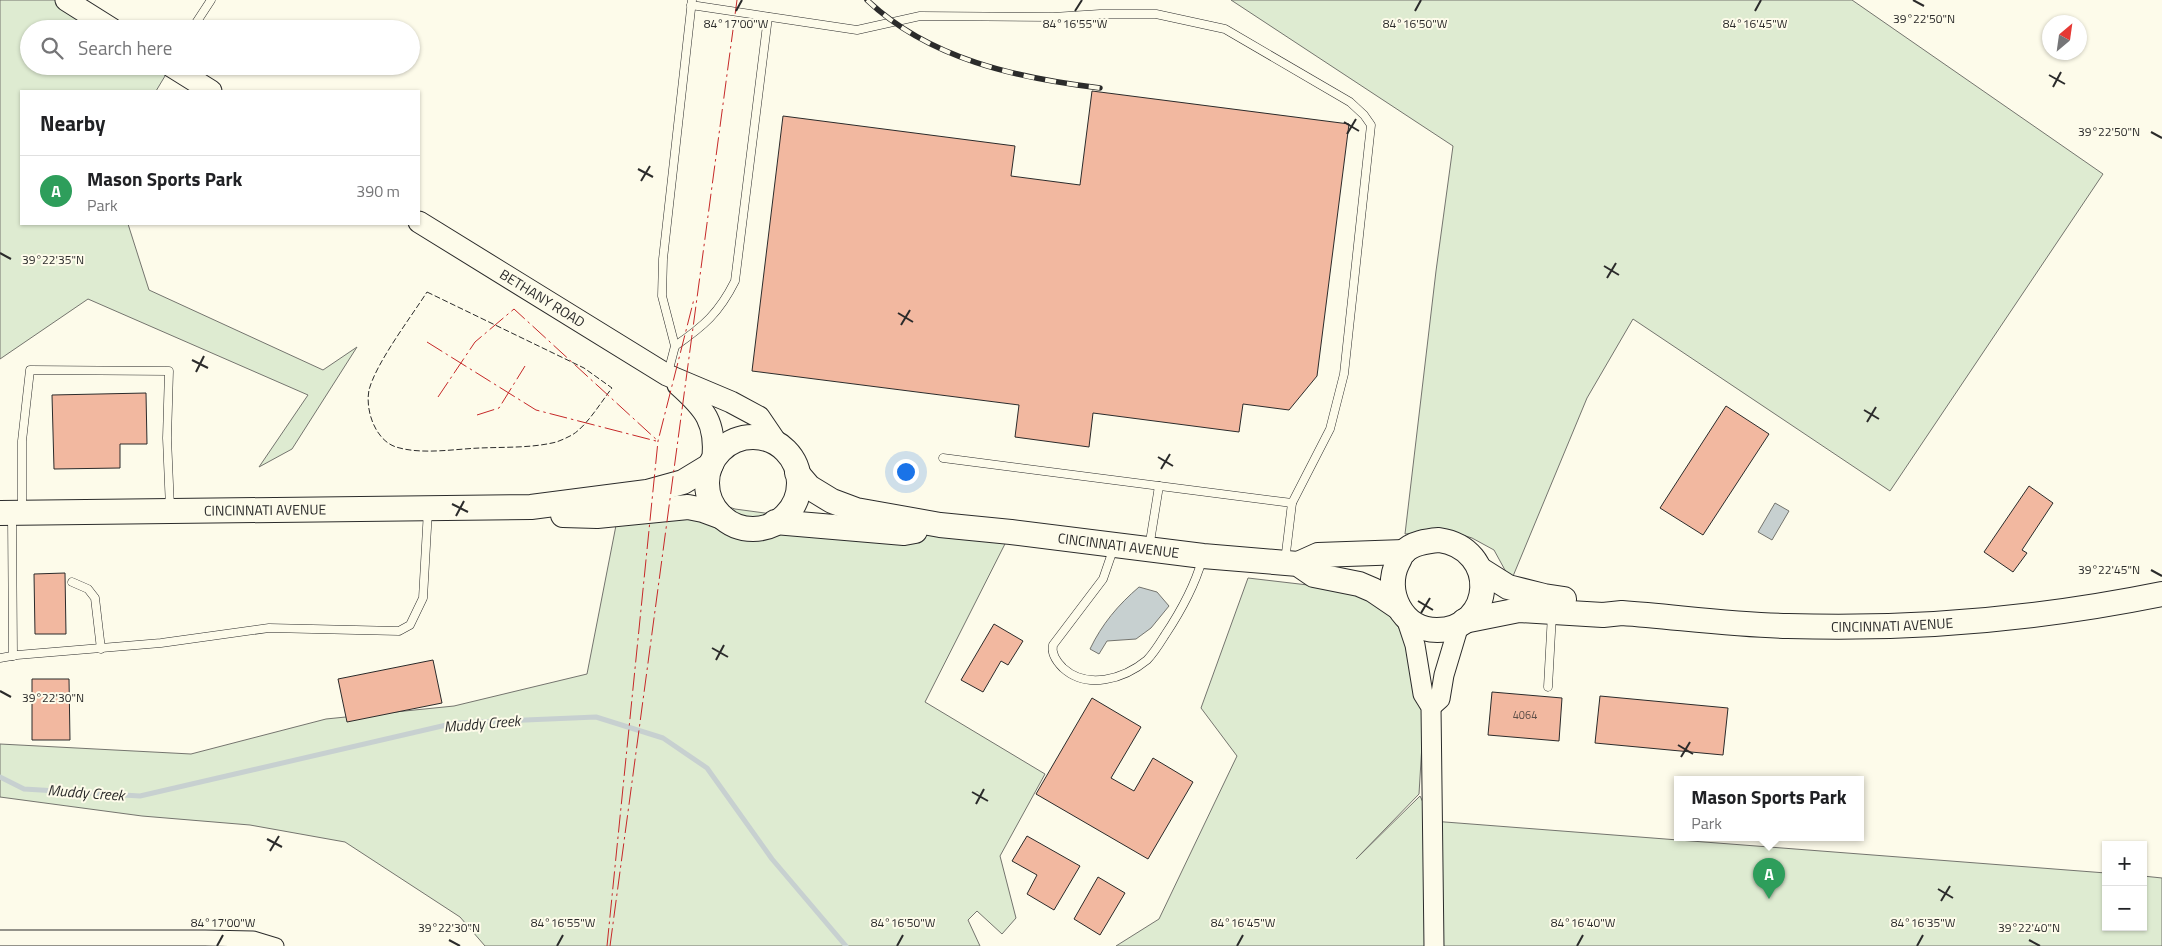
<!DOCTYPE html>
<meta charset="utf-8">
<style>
body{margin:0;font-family:"Titillium Web",sans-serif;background:#f2f2f2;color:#202124}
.controls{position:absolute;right:15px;bottom:15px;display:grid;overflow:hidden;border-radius:0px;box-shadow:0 1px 4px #0004}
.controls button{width:45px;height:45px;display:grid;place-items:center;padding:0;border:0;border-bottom:1px solid #e0e0e0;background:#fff;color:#202124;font:25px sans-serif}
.compass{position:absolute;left:2042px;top:15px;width:45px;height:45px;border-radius:50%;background:#fff;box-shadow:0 1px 4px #0004;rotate:29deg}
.you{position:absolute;left:905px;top:471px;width:18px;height:18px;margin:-12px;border:4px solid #fff;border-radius:50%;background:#1a73e8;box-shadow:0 0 0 8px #1a73e833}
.badge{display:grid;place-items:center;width:32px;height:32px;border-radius:50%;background:#c62828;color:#fff;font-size:16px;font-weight:700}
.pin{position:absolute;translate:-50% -41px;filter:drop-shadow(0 1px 2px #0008)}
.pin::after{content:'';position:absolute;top:26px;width:18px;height:15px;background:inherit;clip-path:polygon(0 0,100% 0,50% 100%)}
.popup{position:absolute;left:1674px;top:776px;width:190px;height:65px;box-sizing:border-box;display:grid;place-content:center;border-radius:0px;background:#fff;filter:drop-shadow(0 1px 4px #0005);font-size:16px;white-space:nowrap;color:#757577}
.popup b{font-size:19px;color:#202124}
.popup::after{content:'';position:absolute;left:50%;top:100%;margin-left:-10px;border:10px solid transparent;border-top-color:#fff}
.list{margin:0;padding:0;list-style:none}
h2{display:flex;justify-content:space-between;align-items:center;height:65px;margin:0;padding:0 20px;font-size:21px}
h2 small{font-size:16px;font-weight:400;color:#757577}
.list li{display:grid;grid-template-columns:32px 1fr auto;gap:15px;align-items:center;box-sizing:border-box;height:70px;padding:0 20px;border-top:1px solid #e0e0e0}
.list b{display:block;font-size:19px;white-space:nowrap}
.list p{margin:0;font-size:16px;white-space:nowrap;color:#757577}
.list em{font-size:16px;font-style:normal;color:#757577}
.icon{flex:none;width:28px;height:28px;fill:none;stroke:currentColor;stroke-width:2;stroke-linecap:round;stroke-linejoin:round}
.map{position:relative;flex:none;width:2162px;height:946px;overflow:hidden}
.search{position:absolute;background:#fff;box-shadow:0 1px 4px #0004;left:20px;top:20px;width:400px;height:55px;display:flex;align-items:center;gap:12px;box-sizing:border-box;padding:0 18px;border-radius:28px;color:#757577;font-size:19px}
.panel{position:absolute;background:#fff;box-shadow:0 1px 4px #0004;left:20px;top:90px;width:400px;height:135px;border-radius:0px}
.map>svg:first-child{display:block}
.green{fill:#deebd1;stroke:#74746e}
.water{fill:#c7d0d0;stroke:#74746e}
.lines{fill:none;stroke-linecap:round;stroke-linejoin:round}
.stream{stroke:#c7d0d0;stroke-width:5}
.building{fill:#f2b8a0;stroke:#2b2b2b}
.service-casing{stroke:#2b2b2b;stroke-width:9}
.minor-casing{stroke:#2b2b2b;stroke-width:17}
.tertiary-casing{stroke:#2b2b2b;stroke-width:21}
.secondary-casing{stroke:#2b2b2b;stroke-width:23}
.primary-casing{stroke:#2b2b2b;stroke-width:26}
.service{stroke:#fdfbea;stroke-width:8}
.minor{stroke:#fdfbea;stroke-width:15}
.tertiary{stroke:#fdfbea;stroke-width:19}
.secondary{stroke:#fdfbea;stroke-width:21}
.primary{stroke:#fdfbea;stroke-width:24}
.rail-casing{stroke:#2b2b2b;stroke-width:5.5}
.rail{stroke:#fdfbea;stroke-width:4;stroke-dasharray:11;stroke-linecap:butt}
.fence{stroke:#2b2b2b;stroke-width:1;stroke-dasharray:6 2.5;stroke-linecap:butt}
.power{stroke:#c62828;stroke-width:1;stroke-dasharray:18 4 2.5 4;stroke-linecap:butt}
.ticks{fill:none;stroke:#2b2b2b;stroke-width:2}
.labels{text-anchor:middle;stroke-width:4;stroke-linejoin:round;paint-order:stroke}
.number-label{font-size:11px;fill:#5d4e48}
.street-label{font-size:14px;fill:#2b2b2b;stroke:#fdfbea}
.water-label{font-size:15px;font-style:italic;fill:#2b2b2b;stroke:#fdfbea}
.ticks-label{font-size:12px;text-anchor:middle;fill:#2b2b2b;stroke:#fdfbea;stroke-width:4;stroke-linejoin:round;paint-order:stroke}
</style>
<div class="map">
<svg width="2162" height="946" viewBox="0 0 2162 946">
<rect width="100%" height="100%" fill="#fdfbea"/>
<!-- green -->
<g class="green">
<path d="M0,0H66L112,29H29V66H171L156,91H21V224H128L149,290L323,370L357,347L292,449L259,467L308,395L88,299L0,359Z"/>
<path d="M1231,0H1852L2103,174L1890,491L1633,319L1587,398L1511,581L1494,550L1472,538L1447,530L1405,534L1436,271L1453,146Z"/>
<path d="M723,505L735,509L809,519L1011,532L925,702L1045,774L1000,856L1016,918L1002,934L977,911L968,920L980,946H485L460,917L345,842L250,825L142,816L0,797V744L191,754L326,719L454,706L587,674L619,510Z"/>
<path d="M1248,578L1342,589L1371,599L1392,617L1404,636L1424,711L1419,794L1356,859L1420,796L1432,821L2106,873V927H2143V876L2162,878V946H1116L1159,919L1237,756L1201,708Z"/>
</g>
<!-- water -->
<g class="water">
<path d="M1775,503L1789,511L1772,540L1758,532Z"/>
<path d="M1139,587L1157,592L1169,606L1151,628L1136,639L1107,641L1099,654L1090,649C1102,624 1118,605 1139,587Z"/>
</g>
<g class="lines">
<!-- stream -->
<path class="stream" d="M0,777L24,789L140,796L455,723L596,717L663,738L707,768L772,859L846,946"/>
</g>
<!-- building -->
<g class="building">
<path d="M1092,91L1349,124L1317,376L1289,410L1243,404L1239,432L1093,413L1089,447L1015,437L1019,405L752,371L783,116L1015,146L1011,176L1080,185Z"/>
<path d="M146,393L147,444H120V468L54,469L52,395Z"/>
<path d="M1726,406L1769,434L1703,535L1660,508Z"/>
<path d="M2029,486L2053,503L2022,550L2027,553L2013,572L1984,552Z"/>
<path d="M65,573L66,634H35L34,574Z"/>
<path d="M994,624L1023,641L1008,665L1001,661L983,692L961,680Z"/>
<path d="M433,660L442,703L347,722L338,679Z"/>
<path d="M32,679H69L70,740H32Z"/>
<path d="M1492,692L1562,698L1559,741L1488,735Z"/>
<path d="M1600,696L1728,708L1723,755L1595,743Z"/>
<path d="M1092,698L1141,727L1111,778L1134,791L1153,758L1193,782L1148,859L1036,794Z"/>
<path d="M1027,836L1080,866L1054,910L1027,894L1037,875L1012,861Z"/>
<path d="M1098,877L1125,893L1100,935L1074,919Z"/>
</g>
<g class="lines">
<defs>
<g id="service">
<path d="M691,5L857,30L920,16L1053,17L1100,14H1156L1225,29L1350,102L1364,115L1371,125L1344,374L1330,429L1292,503"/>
<path d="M192,29L211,0"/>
<path d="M675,346C704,326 719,313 735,281L768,17"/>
<path d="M668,373L675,346L662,296L663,259L692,0"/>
<path d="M943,458L1292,503L1285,561"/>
<path d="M22,511V441L30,370L169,371L167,438L170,508"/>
<path d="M12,515L13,656"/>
<path d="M1114,547L1103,579L1053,645C1051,653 1057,662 1063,668C1087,690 1124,679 1147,660C1154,653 1160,643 1165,635C1181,611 1194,588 1202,560"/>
<path d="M1149,548L1159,486"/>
<path d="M72,582L88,589L95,598L101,649"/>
<path d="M0,658L17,655L161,643L269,628L399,631L410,625L423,598L428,510"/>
<path d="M1548,687L1552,614"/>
</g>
<path id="minor" d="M0,938H205L253,939L276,946"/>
<g id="tertiary">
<path d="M1406,618L1415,645L1423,694L1431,707L1434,946"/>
<path d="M1431,707L1440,699L1444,675L1459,625"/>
</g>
<g id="secondary">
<path d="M66,0L112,29"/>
<path d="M171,66L211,91"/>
<path id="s1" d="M419,222L667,375L731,402L759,417L778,445"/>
<path d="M678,385C705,409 716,422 713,459"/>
</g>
<g id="primary">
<circle cx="753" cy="483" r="46"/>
<path id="s2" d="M797,473L809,487L832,501L856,510L940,525L1011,532L1203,556L1298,564L1314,575L1359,584L1373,590L1398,607"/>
<path id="s3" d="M0,513L531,507L647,492L683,482L711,465"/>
<path d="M563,515L597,516L688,507L703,510L722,517"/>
<path d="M775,522L904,533L915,531"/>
<path d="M1439,540C1500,549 1494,629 1437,630C1402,630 1383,591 1398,562C1400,559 1401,554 1404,552C1412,543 1427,541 1439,540Z"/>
<path d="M1298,564L1318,555L1404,552"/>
<path d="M1481,570L1508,587L1544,596L1564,599"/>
<path id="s4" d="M1464,621L1519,610L1603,615L1622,613C1677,617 1733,625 1788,626C1914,630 2039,619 2162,594"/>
</g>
</defs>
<!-- service casing -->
<use href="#service" class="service-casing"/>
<!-- minor casing -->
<use href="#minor" class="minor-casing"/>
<!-- tertiary casing -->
<use href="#tertiary" class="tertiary-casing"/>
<!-- secondary casing -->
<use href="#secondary" class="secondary-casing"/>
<!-- primary casing -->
<use href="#primary" class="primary-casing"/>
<!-- service -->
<use href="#service" class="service"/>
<!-- minor -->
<use href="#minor" class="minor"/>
<!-- tertiary -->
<use href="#tertiary" class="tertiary"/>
<!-- secondary -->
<use href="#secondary" class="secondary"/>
<!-- primary -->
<use href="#primary" class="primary"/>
<defs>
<path id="rail" d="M867,0C929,59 1017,78 1100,88"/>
</defs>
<!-- rail casing -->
<use href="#rail" class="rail-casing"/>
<!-- rail -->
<use href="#rail" class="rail"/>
<!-- fence -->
<path class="fence" d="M427,292L584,368L612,388C601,402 585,429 570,436C564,439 558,442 552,443C529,448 504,447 480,448C454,449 422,455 396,447C375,440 365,410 369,390C376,363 411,317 427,292Z"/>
<!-- power -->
<g class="power">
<path d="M427,342L536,410L656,441"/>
<path d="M438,397L475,342L514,309L658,441"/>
<path d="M477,415L499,408L525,366"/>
<path d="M607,946L658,441L694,299"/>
<path d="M610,946L737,0"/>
</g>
</g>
<!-- ticks -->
<path class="ticks" d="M1913,0L1924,6M736,11L742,0M1075,11L1082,0M1415,11L1421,0M1755,11L1761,0M2049,75L2065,84M2053,87L2061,72M1344,122L1359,131M2151,132L2162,138M1347,134L1356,119M638,169L653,177M641,181L650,166M0,253L11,259M1604,266L1619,275M1607,278L1616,263M898,313L913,322M901,325L910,310M192,360L208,368M196,372L204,356M1864,410L1879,419M1867,422L1876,407M1158,457L1173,466M1161,469L1170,454M452,504L468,512M456,516L464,501M2151,570L2162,576M1418,601L1433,610M1421,613L1430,598M712,648L728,657M716,660L724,645M0,691L11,697M1678,745L1693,754M1681,757L1690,742M972,792L988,801M976,804L984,789M267,839L282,847M270,851L279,836M1938,889L1953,898M1941,901L1950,886M449,940L460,946M2029,940L2040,946M217,946L223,935M557,946L563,935M897,946L903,935M1237,946L1243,935M1577,946L1583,935M1917,946L1923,935"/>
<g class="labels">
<!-- number labels -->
<g class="number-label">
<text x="1525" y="719">4064</text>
</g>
<!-- street labels -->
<g class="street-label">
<text dy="5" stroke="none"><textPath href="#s1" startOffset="145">BETHANY ROAD</textPath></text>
<text dy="5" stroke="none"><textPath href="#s3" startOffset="265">CINCINNATI AVENUE</textPath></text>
<text dy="5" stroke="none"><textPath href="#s2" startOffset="336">CINCINNATI AVENUE</textPath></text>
<text dy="5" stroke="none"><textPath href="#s4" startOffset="430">CINCINNATI AVENUE</textPath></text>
</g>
<!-- water labels -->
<g class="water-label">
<text transform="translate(482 724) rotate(-5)" y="5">Muddy Creek</text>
<text transform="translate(86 793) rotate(4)" y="5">Muddy Creek</text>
</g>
</g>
<g class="ticks-label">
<text x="1924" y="23">39°22'50"N</text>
<text x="736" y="28">84°17'00"W</text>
<text x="1075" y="28">84°16'55"W</text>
<text x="1415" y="28">84°16'50"W</text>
<text x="1755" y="28">84°16'45"W</text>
<text x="2109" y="136">39°22'50"N</text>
<text x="53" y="264">39°22'35"N</text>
<text x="2109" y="574">39°22'45"N</text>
<text x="53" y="702">39°22'30"N</text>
<text x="223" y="927">84°17'00"W</text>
<text x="563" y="927">84°16'55"W</text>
<text x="903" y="927">84°16'50"W</text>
<text x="1243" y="927">84°16'45"W</text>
<text x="1583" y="927">84°16'40"W</text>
<text x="1923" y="927">84°16'35"W</text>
<text x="449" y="932">39°22'30"N</text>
<text x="2029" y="932">39°22'40"N</text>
</g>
</svg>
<div class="controls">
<button>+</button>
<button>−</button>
</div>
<svg class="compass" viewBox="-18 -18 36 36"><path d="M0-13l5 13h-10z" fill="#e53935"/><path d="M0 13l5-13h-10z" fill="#757577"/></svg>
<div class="you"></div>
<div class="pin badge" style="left:1769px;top:899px;background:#2e9e5b">A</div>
<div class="popup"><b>Mason Sports Park</b>Park</div>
<div class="search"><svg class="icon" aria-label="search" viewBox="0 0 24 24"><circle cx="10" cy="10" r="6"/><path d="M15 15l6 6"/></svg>Search here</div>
<section class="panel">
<h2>Nearby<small></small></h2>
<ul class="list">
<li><span class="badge" style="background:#2e9e5b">A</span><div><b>Mason Sports Park</b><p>Park</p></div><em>390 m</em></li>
</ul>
</section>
</div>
